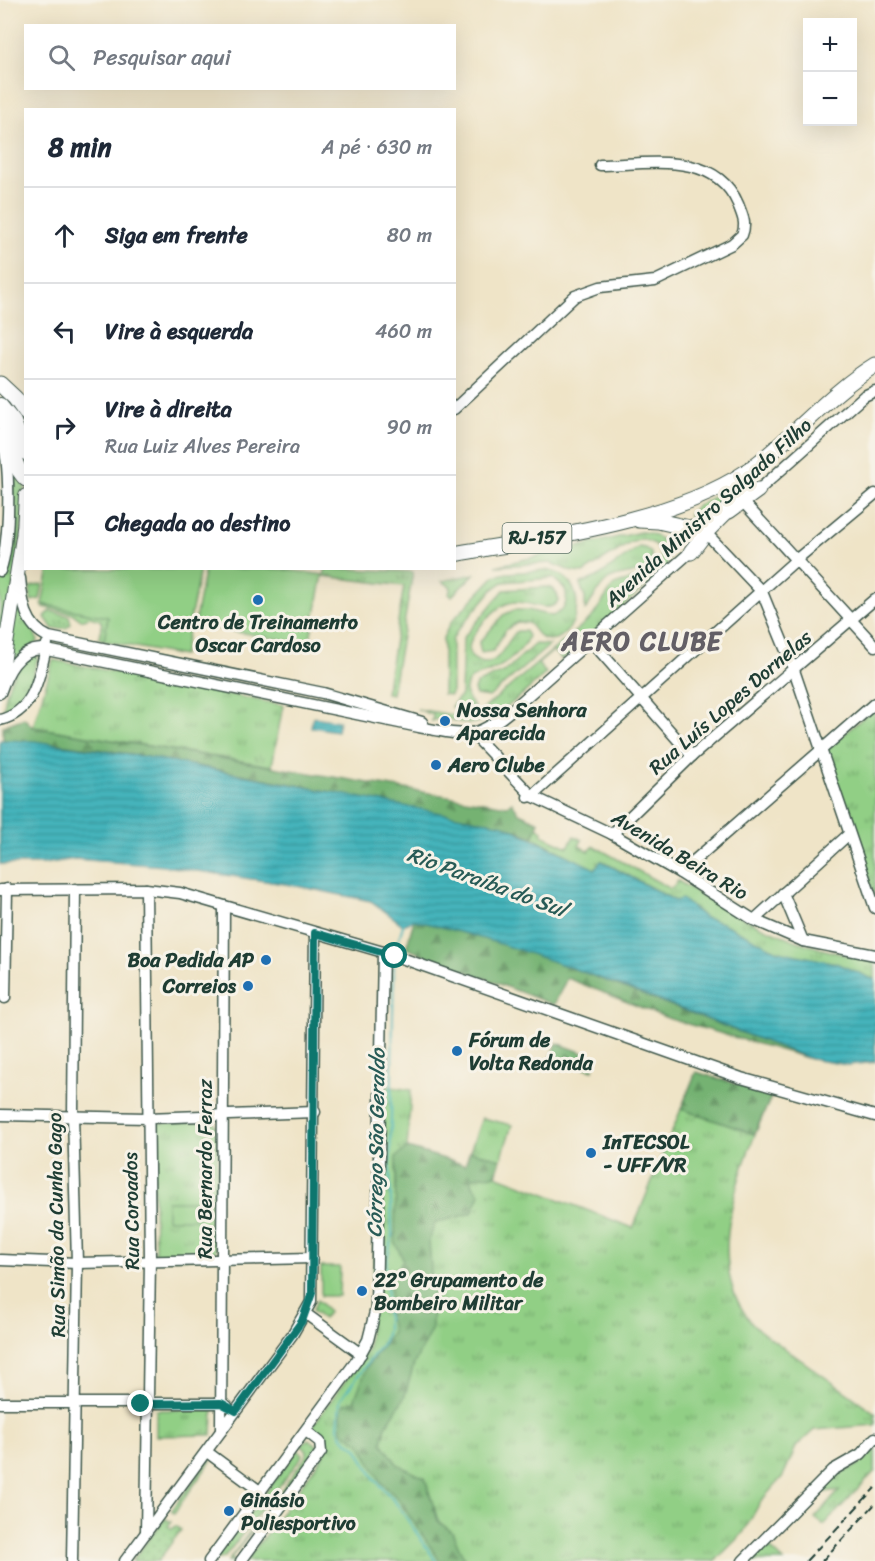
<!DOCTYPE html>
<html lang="pt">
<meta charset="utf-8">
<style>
body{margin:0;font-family:Sriracha,sans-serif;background:#f2f2f3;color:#1f2937}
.controls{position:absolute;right:18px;top:18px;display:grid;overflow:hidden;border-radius:0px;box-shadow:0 6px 24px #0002}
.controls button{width:54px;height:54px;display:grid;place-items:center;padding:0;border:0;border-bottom:2px solid #e0e1e3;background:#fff;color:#1f2937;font:30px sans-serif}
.stop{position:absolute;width:18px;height:18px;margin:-14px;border:4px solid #0f766e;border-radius:50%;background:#fff}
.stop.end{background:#0f766e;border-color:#fff;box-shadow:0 2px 6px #0008}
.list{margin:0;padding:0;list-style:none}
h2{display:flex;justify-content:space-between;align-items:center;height:78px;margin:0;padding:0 24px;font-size:26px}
h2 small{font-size:20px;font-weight:400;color:#747a83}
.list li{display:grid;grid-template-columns:39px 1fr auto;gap:18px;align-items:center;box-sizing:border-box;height:96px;padding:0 24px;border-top:2px solid #e0e1e3}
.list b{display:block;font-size:22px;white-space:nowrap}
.list p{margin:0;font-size:20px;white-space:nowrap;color:#747a83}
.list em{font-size:20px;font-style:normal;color:#747a83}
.icon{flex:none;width:33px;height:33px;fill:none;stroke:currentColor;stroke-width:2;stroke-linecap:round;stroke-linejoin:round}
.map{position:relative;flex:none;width:875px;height:1561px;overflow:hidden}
.search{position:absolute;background:#fff;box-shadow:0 6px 24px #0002;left:24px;top:24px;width:432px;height:66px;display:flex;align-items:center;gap:15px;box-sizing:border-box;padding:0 21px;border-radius:0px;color:#747a83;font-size:22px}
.panel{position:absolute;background:#fff;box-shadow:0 6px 24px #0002;left:24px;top:108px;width:432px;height:462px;border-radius:0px}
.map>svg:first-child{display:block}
.grass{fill:url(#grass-tufts);stroke:#58865c;stroke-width:1.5}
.forest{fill:url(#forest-firs);stroke:#4a7853;stroke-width:1.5}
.garden{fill:url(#garden-dots);stroke:#58865c;stroke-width:1.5}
.pitch{fill:#91cf85;stroke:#58865c;stroke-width:1.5}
.water{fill:url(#water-rules);stroke:#327878;stroke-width:1.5}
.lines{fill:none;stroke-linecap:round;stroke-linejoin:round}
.stream{stroke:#44b4bb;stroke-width:2}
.minor-casing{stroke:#3e564a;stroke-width:13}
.major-casing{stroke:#3e564a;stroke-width:16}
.highway-casing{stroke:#3e564a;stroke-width:17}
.minor{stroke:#fff;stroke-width:10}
.major{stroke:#fff;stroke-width:14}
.highway{stroke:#fff;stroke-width:15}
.rail{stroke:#1f3d34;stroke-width:2;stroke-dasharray:9 4.5;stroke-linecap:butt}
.route{stroke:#0f766e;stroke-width:8}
.poi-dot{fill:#1f6fb2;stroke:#f7f3e8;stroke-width:2}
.labels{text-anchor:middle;stroke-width:6;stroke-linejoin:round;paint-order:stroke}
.shield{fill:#f7f3e8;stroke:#60746a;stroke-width:1.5}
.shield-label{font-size:18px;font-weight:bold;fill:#1f3d34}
.street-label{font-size:20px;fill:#1f3d34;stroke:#f7f3e8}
.poi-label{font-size:20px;font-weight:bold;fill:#1f3d34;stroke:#f7f3e8;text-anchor:start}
.water-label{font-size:21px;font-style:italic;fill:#285b56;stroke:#f7f3e8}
.district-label{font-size:26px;font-weight:bold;letter-spacing:1.5px;fill:#635f66;stroke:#f7f3e8}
</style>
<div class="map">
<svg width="875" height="1561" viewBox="0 0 875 1561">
<defs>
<pattern id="grass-tufts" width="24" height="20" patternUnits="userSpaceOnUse" patternTransform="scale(1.5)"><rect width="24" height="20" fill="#91cf85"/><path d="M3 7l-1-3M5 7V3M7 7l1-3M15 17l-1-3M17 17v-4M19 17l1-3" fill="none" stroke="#76a96e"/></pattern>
<pattern id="forest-firs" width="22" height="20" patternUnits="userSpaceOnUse" patternTransform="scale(1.5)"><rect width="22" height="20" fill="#74b272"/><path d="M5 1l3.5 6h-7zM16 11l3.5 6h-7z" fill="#5f925e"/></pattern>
<pattern id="garden-dots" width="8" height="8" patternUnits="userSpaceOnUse" patternTransform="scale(1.5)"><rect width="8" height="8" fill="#91cf85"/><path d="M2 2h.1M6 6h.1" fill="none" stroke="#76a96e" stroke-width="1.8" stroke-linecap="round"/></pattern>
<pattern id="water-rules" width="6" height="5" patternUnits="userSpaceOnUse" patternTransform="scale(1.5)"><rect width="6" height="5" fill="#44b4bb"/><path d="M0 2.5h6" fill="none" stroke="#389499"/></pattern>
</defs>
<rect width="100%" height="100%" fill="#f7f3e8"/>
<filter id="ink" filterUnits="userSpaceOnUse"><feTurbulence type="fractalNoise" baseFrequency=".0167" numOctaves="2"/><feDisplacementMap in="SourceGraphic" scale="12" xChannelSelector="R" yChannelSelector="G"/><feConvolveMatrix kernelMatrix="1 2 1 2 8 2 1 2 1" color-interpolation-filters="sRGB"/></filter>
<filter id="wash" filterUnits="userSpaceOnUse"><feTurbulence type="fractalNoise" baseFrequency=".008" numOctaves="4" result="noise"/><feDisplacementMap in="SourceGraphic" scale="24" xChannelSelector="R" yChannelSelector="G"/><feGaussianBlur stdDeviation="1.35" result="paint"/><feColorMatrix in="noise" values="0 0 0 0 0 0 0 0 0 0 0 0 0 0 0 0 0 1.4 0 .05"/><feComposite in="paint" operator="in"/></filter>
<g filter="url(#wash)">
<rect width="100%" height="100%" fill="#efe4c7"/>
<!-- grass -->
<g class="grass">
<path d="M6,431L25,485L21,538L4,639L0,638V582L8,562L11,543Z"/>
<path d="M737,484L729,503L707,525L691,523L689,515L695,507Z"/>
<path d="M640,532C659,531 677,550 665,569L562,660L553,651L538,664L546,673C527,690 491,728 463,723C452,721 444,714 432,721L433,715L417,709L464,717L481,711L593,616L613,586C629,576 678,580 655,544L642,539L630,543L583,573L573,572L551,563L496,566Z"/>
<path d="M639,547L645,548L651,553C657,577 621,571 608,580C598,587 593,601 585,610V598L580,584L597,577Z"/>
<path d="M326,568L413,572L392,694L386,693L404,586L324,576Z"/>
<path d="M546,570C596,577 577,648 544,639C536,636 534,627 528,623L517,622L505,631L493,651L481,653L479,643L503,615L514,610H528L552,616C565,611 569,602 565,589L553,578L503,582L492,590L457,631L452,640V691L450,695L443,694V638L451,622L495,576L507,573Z"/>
<path d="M474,574L452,596L449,594L451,587L442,581Z"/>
<path d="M43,584L40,599L31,601L30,587Z"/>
<path d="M546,587C554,588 559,593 558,601C547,617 526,596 506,604C492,609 449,653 480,662C499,668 506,641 517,631H525L528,636C526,648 506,664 495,669C481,677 464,674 466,695L474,707L463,711L451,707L461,695L463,638L504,590Z"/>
<path d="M18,596L38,641L7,668Z"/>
<path d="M44,605L108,617L104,641L99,638L102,625L100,620L90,617L81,620L73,614L43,607Z"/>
<path d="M50,611L69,616L71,624L66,628L53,629L45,617Z"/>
<path d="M535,644L550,645L489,697L476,695L474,690L476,684L505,671Z"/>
<path d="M33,654L38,657C32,678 28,706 4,713C4,688 13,669 33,654Z"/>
<path d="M53,660L283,705L272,766L33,727Z"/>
<path d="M875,707V898L825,751Z"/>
<path d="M537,827L543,831L542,835L568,847L574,836L582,840L579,846L589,851L594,846L671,889L678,881C745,922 797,948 875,961V980L836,963L778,952L723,923L705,918L692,906L676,901L602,861L595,870L533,837Z"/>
<path d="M696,1072L772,1095C742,1162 695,1271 759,1330L875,1413V1425L814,1430L796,1447L783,1476L761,1501L743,1533L715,1561H246L325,1453V1439L312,1427L368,1349L385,1086L411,1090L407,1148L465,1165L482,1118L512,1125L496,1175L633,1228Z"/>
<path d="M213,1122L218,1128L216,1254L214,1258H155L153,1126L160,1123Z"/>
<path d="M317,1300L329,1311L323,1319L312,1311Z"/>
<path d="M156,1410H213L212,1435L156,1436Z"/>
<path d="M309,1439L319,1447L286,1497L281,1494L231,1558L234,1561H228L306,1457L307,1451L301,1445Z"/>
<path d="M875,1449V1471L824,1525L815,1518L840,1490L818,1493L832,1478L860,1464Z"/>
<path d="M298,1450L302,1454L301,1458L224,1558L215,1559Z"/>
<path d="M209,1459L211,1461L174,1513L171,1511Z"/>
<path d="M767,1545L784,1561H751Z"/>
</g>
<!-- forest -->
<g class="forest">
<path d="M24,718L33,727L507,806L512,802L519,813L539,822L533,837C491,819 448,817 404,808C334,792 264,778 193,765C131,754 67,742 3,740V726Z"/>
<path d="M414,920L487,937L522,949L811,1059L670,1019L567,978L554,1005L406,948Z"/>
<path d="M557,1043L594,1057L593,1070L551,1058Z"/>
<path d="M696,1072L772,1095L754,1134L681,1109Z"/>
<path d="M407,1148L465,1165L470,1151L501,1159L495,1175L471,1177L473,1186L480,1194L472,1213L435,1223L429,1241L433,1295L432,1328L414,1364L404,1398L386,1426L382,1443L398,1465L425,1478L438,1521L452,1532L465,1561H440L397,1498L381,1482L360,1443L342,1432L341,1410L344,1404L354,1401L367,1367L392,1332L389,1314L391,1271L399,1267L403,1259L395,1243L396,1157Z"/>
</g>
<!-- garden -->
<path class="garden" d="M165,1518L171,1522L168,1526L172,1529L175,1526L181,1530L158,1561H132Z"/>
<!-- pitch -->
<g class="pitch">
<path d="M205,568L282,569L323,575L309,644L194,625Z"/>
<path d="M49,569H200L183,656L104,641L108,617L42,604Z"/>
<rect x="167" y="1201" width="32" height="18"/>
<path d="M321,1267H340L339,1296H321Z"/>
</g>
<!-- water -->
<g class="water">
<path d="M313,717L339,721L337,731L311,727Z"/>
<path d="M0,740L34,741L153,758L504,825L595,869L601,861L675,901L682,899L705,918L722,923L778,951L836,963L875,980V1062L848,1065L811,1059C679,1010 551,953 414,920L403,925L371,901L292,885L165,866L75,859L43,864H0Z"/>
</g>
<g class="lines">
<!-- stream -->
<g class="stream">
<path d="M397,945L404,922"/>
<path d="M394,965L390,1169L392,1235L386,1264L387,1330L384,1341L340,1400L338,1428L342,1437L357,1448L374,1478L396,1503L436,1561"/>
</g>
</g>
</g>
<g filter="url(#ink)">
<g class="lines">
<defs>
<g id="minor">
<path d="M454,409L575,296L600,287L655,281L732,244L742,235C747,223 742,215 738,204C715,150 648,164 600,165"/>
<path d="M0,435C12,459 10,545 0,571"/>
<path d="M754,494L864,396L875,391"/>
<path d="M744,503L875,646"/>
<path d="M709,536L762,592L794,670L875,908"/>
<path d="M20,578C22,601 25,627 49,637L323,693L422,722"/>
<path d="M591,641L692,756"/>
<path d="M0,693C7,673 17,650 42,649L419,727C469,736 474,741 514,708L696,547"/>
<path d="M0,720C36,711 39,675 47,644"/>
<path d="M474,735L532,796L612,834L680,873L754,920L803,941L875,955"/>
<path d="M528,797L532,796L797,559L875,494"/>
<path d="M612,834L692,756L875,599"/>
<path d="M680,873L875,703"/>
<path d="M146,889L150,1260L146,1533"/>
<path d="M0,890L146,889L180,893L390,954L741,1078L875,1116"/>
<path d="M783,893L803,941"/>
<path d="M754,920L849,834"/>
<path d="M5,998L7,889"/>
<path d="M0,1115L147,1118L315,1112"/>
<path d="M0,1260L77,1263L312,1258"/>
<path d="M306,1314L361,1354"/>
<path d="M0,1403H221L227,1406"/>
<path d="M221,1431L224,907"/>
<path d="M207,1452L261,1492"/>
<path d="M72,1561L77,1263L73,1115L75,889"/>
<path d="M125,1561L292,1335L311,1302L315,933"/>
<path d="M209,1561L357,1360L368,1340L376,1308L383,952"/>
<path d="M241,1561L321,1452L320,1442L306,1431"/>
<path d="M743,1561L833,1470L861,1454L875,1438"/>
</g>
<g id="major">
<path d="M0,405L14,422L26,453"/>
<path d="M0,682L24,531L26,496"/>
</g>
<g id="highway">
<path d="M0,384L15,398L26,413"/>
<path d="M0,417C15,436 8,462 26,479"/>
<path d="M729,511L758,490"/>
<path d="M639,520L658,521L706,532L726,512L748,470"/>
<path d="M24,531L26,528"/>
<path d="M691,552L706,532"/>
<path d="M454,554C542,538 672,522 746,472C791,441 826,395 875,365"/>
</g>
</defs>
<!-- minor casing -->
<use href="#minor" class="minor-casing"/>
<!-- major casing -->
<use href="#major" class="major-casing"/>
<!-- highway casing -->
<use href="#highway" class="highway-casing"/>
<!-- minor -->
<use href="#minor" class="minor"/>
<!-- major -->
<use href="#major" class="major"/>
<!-- highway -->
<use href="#highway" class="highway"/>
<!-- rail -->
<g class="rail">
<path d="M806,1561L875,1488"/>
<path d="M822,1561L875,1504"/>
</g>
</g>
</g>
<g class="lines" filter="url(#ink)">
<!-- route -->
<path class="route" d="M141,1404L221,1403L236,1411L302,1321L312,1293L315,933L395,956"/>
</g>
<!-- markers -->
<g class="poi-dot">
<circle cx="258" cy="600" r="6"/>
<circle cx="445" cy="721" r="6"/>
<circle cx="436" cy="765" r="6"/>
<circle cx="266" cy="960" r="6"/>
<circle cx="248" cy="986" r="6"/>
<circle cx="457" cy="1051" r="6"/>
<circle cx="591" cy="1153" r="6"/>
<circle cx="362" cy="1291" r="6"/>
<circle cx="229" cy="1511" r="6"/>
</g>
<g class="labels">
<!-- shield labels -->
<rect class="shield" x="502.5" y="523" width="69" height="30" rx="4.5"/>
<g class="shield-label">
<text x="537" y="544">RJ-157</text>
</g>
<!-- street labels -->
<g class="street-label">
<text transform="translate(708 512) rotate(-42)" y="7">Avenida Ministro Salgado Filho</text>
<text transform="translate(730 702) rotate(-41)" y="7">Rua Luís Lopes Dornelas</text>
<text transform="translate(680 855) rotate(31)" y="7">Avenida Beira Rio</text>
<text transform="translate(205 1169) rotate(-90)" y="7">Rua Bernardo Ferraz</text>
<text transform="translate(131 1211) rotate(-91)" y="7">Rua Coroados</text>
<text transform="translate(56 1225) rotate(-91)" y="7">Rua Simão da Cunha Gago</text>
</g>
<!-- poi labels -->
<g class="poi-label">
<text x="258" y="629" text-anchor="middle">Centro de Treinamento<tspan x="258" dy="23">Oscar Cardoso</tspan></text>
<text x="457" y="717">Nossa Senhora<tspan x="457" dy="23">Aparecida</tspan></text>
<text x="448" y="772">Aero Clube</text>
<text x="254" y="967" text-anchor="end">Boa Pedida AP</text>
<text x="236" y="993" text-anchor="end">Correios</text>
<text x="469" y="1047">Fórum de<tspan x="469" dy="23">Volta Redonda</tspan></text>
<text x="603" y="1149">InTECSOL<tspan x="603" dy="23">- UFF/VR</tspan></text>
<text x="374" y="1287">22° Grupamento de<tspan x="374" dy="23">Bombeiro Militar</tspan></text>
<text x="241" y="1507">Ginásio<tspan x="241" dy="23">Poliesportivo</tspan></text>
</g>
<!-- water labels -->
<g class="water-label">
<text transform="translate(487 882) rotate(20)" y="7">Rio Paraíba do Sul</text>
<text transform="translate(376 1143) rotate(-89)" y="7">Córrego São Geraldo</text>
</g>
<!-- district labels -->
<g class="district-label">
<text x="642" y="650">AERO CLUBE</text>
</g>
</g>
</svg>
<div class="controls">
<button>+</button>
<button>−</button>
</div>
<div class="stop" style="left:395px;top:956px"></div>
<div class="stop end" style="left:141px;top:1404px"></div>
<div class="search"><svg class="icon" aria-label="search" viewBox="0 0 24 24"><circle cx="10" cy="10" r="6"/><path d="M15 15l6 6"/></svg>Pesquisar aqui</div>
<section class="panel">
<h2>8 min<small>A pé · 630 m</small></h2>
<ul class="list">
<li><svg class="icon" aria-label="ahead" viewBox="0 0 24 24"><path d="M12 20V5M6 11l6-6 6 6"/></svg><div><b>Siga em frente</b></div><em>80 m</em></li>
<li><svg class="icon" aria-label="left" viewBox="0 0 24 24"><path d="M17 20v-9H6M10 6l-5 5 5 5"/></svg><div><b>Vire à esquerda</b></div><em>460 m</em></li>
<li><svg class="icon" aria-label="right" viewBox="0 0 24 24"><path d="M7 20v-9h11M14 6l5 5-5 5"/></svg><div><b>Vire à direita</b><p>Rua Luiz Alves Pereira</p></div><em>90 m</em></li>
<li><svg class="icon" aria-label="arrive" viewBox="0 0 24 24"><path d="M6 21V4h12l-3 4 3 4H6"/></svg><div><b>Chegada ao destino</b></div></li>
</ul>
</section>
</div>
